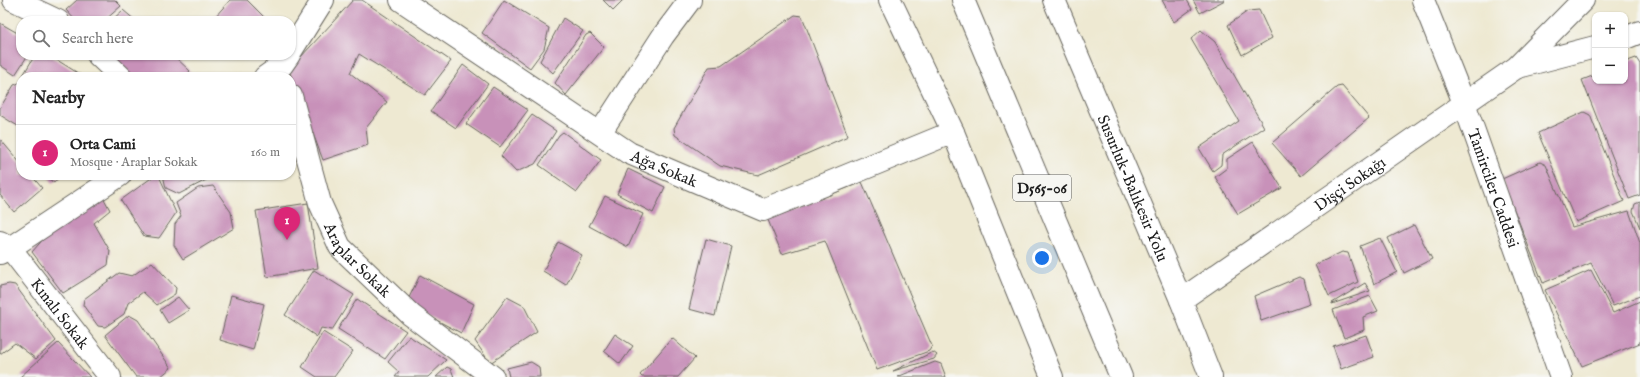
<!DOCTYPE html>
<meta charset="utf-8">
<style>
body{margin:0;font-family:"IM FELL English",serif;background:#f6f6f6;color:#222}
.controls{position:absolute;right:12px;top:12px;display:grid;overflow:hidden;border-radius:8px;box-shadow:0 1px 3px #0004}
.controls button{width:36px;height:36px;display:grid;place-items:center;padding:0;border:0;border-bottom:1px solid #e0e0e0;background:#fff;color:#222;font:20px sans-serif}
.you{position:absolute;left:1042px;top:258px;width:14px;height:14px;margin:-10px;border:3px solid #fff;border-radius:50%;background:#1a73e8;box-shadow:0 0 0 6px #1a73e833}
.badge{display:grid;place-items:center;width:26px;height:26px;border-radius:50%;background:#db2777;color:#fff;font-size:13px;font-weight:700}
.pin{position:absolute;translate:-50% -33px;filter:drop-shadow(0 1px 2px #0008)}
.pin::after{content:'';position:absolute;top:21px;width:14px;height:12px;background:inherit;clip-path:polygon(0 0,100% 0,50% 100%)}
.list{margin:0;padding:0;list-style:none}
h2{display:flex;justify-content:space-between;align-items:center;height:52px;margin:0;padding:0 16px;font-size:17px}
h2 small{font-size:13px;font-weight:400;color:#767676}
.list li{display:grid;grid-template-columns:26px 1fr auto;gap:12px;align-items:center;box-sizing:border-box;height:56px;padding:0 16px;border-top:1px solid #e0e0e0}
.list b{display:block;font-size:15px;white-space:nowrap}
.list p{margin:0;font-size:13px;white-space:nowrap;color:#767676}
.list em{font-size:13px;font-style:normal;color:#767676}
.icon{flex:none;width:22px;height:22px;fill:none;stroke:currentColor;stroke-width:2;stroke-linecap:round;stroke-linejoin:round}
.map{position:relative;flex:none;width:1640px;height:377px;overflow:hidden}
.search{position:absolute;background:#fff;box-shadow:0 1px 3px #0004;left:16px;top:16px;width:280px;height:44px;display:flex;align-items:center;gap:10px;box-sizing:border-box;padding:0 14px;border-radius:16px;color:#767676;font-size:15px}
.panel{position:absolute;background:#fff;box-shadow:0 1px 3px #0004;left:16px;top:72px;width:280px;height:108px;border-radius:16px}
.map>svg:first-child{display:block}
.building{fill:#c891b9}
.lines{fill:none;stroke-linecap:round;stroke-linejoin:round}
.minor-casing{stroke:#66645c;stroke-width:24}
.major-casing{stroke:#66645c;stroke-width:24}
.highway-casing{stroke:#66645c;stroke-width:24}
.minor{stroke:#fff;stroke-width:22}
.major{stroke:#fff;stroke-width:22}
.highway{stroke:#fff;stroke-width:22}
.labels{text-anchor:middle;stroke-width:3;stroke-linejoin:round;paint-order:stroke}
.shield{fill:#f6f6f2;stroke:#5d5d5c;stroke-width:1}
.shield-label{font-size:15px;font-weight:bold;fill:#1c1c1c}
.street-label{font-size:16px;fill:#1c1c1c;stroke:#f6f6f2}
</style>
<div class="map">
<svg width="1640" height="377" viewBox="0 0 1640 377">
<rect width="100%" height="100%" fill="#f6f6f2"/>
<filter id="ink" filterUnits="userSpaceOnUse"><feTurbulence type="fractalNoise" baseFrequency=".025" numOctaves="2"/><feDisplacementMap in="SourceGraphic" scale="8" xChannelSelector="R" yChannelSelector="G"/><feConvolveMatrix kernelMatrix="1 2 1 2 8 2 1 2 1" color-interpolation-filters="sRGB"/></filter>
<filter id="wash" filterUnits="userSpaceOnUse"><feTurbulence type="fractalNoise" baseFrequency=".012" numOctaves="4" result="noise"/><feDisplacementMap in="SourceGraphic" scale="16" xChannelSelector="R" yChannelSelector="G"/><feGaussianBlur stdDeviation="0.9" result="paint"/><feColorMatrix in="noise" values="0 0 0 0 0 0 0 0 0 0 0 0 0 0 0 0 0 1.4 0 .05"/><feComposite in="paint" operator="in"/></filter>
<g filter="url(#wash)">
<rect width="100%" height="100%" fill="#eee9d2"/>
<g id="blocks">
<!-- building -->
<g class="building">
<path d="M77,0H115L121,6L104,21H76L66,10Z"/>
<path d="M230,0H247L268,21H218L214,18Z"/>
<path d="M353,0H362L451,61L425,95L359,54L350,73L387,102L366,128L368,145L323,160L289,70Z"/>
<path d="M504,0L549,28L544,49L530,68L482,33Z"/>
<path d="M603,0H623L613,10Z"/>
<path d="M1162,0H1187L1192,9L1174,22Z"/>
<path d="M1193,0H1225L1200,13Z"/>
<path d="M123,10L136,21H111Z"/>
<path d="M1259,10L1272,38L1242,55L1228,25L1248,11Z"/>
<path d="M795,15L802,16L848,136L758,175L720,166L675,135L674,128L709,67L721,66Z"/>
<path d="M563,18L583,31L553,73L540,61Z"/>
<path d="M0,23L21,35V55H28L15,75L0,65Z"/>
<path d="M1201,30L1215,42L1264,127L1222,155L1221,165L1213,171L1199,148L1239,121L1191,39Z"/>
<path d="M590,33L604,47L566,95L555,83L586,35Z"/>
<path d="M35,55H49L81,75L79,77H22Z"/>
<path d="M107,55H173L190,71L184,77H127Z"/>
<path d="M1636,58L1640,64V195L1629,199L1582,80L1595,75V81H1625V62Z"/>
<path d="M463,65L488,84L456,128L431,111Z"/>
<path d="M19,83L21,85V128L0,115V108L14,85Z"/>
<path d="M1342,86L1369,118L1301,176L1272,143L1337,87Z"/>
<path d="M493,87L528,110L500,147L466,124Z"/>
<path d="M1584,112L1590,115L1624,201L1576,222L1538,133Z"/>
<path d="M532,115L556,131L535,164L516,172L501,156Z"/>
<path d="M563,132L601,160L577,192L539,165L559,135Z"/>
<path d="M0,139L21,164V175H31L42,188L14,212L0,195Z"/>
<path d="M1253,142L1282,188L1238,214L1215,177L1227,168V159Z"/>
<path d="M1540,162L1546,165L1572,227L1629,211L1640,243V296L1613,306L1591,263L1543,283L1502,179Z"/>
<path d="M628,169L665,187L653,213L617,194Z"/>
<path d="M47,175H62L53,183Z"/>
<path d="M163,175H208L210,178L179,194L166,188Z"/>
<path d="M154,176H159L176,213L159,238L144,236L121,200Z"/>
<path d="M862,182L932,346L929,351L877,370L825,241L782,254L768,220Z"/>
<path d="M213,186L231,212L234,228L183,259L174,245L175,224L181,216L176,203L198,188Z"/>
<path d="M605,196L643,214L628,247L589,226Z"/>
<path d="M103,197L110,210L94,223L110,251L108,265L63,293L32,252L59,221Z"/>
<path d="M1640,202V228L1633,211L1635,204Z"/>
<path d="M308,203L318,268L267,277L256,211Z"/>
<path d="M1414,225L1432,259L1404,273L1388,238Z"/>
<path d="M1380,238L1397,272L1374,284L1360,246Z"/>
<path d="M706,239L731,246L715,316L689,309Z"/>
<path d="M558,242L582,255L566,285L543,271Z"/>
<path d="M1342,252L1348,253L1358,282L1329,296L1315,265Z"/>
<path d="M152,262L176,288L175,294L157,305L143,292L128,303L124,314L105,327L98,326L83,305L84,299L119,273L132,276Z"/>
<path d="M314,270L354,295L332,330L321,328L317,337L285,315Z"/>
<path d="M1591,270L1613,313L1640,301V343L1582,366L1545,290Z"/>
<path d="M420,275L474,304L461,333L406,304Z"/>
<path d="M1299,277L1304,279L1310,304L1261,321L1254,296Z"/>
<path d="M1365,283L1370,291L1332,304V303Z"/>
<path d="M9,284L15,285L56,341L36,359L15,343L0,354V286Z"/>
<path d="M231,295L264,304L253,350L220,340Z"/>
<path d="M1370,296L1378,311L1363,317L1364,330L1344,338L1333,310Z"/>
<path d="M178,297L189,310L168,323L160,310Z"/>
<path d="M507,297L524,306L537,332L490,363L475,341Z"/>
<path d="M357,299L406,331L385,359L338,329Z"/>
<path d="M129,315L138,320L171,368L160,377H136L105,335Z"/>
<path d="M323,332L353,351L334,377H317L302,367Z"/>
<path d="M615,334L633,346L620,364L604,351Z"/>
<path d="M1366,335L1374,357L1341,369L1333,346Z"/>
<path d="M409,336L446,360L428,377H395L399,372L388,362Z"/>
<path d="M672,338L695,358L678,377H642L640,375Z"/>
<path d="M58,343L90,377H20Z"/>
<path d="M933,352L937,355L934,359L893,371Z"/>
<path d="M531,362L539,367L540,377H509L507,368Z"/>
<path d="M935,362L941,364L946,377H897Z"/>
<path d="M447,367L451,369L454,377H436Z"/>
</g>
</g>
</g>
<g filter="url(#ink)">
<use href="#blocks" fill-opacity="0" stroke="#66645c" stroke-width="1"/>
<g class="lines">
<defs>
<g id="minor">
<path d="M14,0L58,21"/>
<path id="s1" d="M401,0L629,153L763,210L953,132"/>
<path d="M890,0L953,132L1052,377"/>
<path id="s2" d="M1423,0L1464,103L1561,377"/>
<path d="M1625,38L1640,32"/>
<path d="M98,55L121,77"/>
<path d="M1518,67L1595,47"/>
<path id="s3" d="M291,96L320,203L340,247L411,315L493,377"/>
<path d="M600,133L663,36L690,0"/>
<path id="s4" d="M0,242L10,248L110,377"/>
<path id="s5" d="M1181,300L1517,67L1583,0"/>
</g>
<g id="major">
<path d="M291,51L323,0"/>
<path d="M265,77L282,65L289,55"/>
<path d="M0,253L10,248L120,175"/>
</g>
<g id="highway">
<path d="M963,0L1121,377"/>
<path id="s6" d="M1054,0L1181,300L1211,377"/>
</g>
</defs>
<!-- minor casing -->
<use href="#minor" class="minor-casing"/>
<!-- major casing -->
<use href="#major" class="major-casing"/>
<!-- highway casing -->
<use href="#highway" class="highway-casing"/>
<!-- minor -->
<use href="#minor" class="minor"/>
<!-- major -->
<use href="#major" class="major"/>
<!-- highway -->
<use href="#highway" class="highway"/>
</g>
</g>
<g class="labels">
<!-- shield labels -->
<rect class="shield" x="1013" y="175" width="58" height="26" rx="3"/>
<g class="shield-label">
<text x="1042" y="193">D565-06</text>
</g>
<!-- street labels -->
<g class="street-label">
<text dy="6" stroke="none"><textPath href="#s1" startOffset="313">Ağa Sokak</textPath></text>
<text dy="6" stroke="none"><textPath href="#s5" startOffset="205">Dişçi Sokağı</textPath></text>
<text dy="6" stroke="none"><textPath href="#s6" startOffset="204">Susurluk-Balıkesir Yolu</textPath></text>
<text dy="6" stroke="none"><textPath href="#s2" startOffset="201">Tamirciler Caddesi</textPath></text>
<text dy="6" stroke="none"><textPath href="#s3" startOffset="180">Araplar Sokak</textPath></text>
<text dy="6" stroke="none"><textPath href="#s4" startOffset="94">Kınalı Sokak</textPath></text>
</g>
</g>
</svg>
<div class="controls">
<button>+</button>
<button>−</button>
</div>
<div class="you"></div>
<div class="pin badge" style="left:287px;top:240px">1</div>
<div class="search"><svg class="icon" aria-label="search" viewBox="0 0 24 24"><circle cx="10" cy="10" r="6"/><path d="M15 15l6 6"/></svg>Search here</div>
<section class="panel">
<h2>Nearby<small></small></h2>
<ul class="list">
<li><span class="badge">1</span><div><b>Orta Cami</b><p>Mosque · Araplar Sokak</p></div><em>160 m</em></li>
</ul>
</section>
</div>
